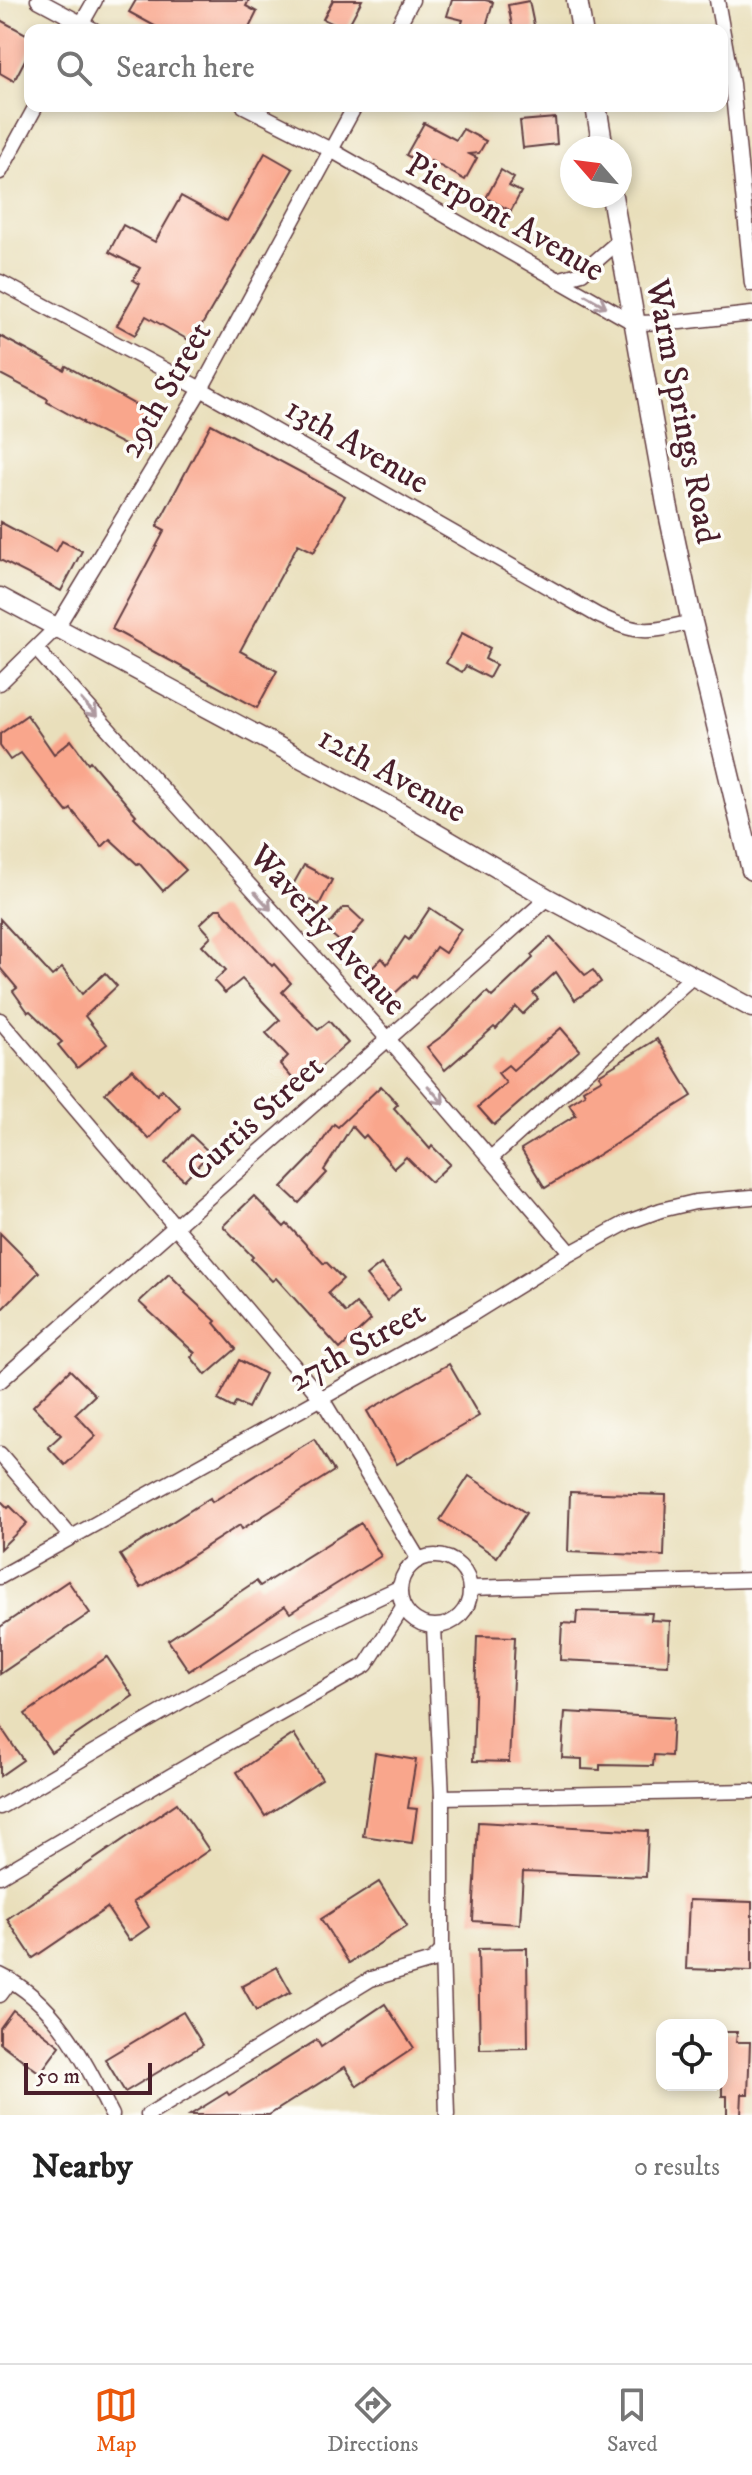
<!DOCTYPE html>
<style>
body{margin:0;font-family:"IM FELL DW Pica",serif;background:#f6f6f6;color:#222}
.controls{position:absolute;right:24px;bottom:24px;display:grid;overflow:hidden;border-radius:16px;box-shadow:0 4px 12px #0003}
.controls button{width:72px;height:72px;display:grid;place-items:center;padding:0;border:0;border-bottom:2px solid #e0e0e0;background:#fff;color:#222;font:40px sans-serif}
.compass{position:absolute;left:560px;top:136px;width:72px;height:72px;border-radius:50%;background:#fff;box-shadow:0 4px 12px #0003;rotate:298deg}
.scale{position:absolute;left:24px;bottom:20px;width:128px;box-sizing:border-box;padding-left:8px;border:4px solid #4a1f2b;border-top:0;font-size:22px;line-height:28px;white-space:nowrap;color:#4a1f2b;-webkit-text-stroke:6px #fdfcf7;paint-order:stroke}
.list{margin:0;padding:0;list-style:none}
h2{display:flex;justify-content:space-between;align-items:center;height:104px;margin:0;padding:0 32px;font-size:34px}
h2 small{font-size:26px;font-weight:400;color:#767676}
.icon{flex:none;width:44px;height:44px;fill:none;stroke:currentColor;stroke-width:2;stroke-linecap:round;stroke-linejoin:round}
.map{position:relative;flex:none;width:752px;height:2115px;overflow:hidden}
.search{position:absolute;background:#fff;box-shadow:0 4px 12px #0003;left:24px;right:24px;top:24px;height:88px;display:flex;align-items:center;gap:20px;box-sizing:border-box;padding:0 28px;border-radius:16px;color:#767676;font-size:30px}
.sheet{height:248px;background:#fff}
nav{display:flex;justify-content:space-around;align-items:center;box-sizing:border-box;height:112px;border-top:2px solid #e0e0e0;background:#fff;font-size:22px;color:#767676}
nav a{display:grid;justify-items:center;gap:4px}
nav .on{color:#ea580c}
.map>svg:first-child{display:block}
.building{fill:#f9a68c}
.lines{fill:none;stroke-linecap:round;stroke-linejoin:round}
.minor-casing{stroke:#623c41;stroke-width:17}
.tertiary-casing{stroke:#623c41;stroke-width:21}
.secondary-casing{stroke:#623c41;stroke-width:23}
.minor{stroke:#fff;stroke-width:14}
.tertiary{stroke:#fff;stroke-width:18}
.secondary{stroke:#fff;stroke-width:20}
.oneway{stroke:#ae9aa0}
.labels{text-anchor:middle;stroke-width:7;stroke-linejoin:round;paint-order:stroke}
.street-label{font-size:34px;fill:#4a1f2b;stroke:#fdfcf7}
</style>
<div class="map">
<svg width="752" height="2115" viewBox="0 0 752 2115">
<rect width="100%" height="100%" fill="#fdfcf7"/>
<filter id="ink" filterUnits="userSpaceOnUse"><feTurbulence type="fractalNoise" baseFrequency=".0125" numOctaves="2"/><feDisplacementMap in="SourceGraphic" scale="16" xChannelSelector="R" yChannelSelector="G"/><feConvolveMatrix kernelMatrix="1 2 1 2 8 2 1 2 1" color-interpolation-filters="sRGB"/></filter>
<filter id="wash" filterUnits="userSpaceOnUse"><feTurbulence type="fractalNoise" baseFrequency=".006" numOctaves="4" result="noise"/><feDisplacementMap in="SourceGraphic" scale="32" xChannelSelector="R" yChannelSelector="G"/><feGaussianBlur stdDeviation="1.8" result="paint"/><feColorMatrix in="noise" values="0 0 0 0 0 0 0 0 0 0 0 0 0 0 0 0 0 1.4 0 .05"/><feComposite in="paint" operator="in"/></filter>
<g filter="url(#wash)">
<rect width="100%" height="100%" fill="#e9dfbb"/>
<g id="blocks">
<!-- building -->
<g class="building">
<path d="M136,0H249L246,6L257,12L248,30H162L129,12Z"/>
<path d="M333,0H362L346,30L323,19Z"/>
<path d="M452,0H485L493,2L485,30H460L463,20L447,16Z"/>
<path d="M529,1L535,30H513L508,5Z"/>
<path d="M0,20L30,36V50L14,81L0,73Z"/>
<path d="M555,118L557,144L523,148L520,121Z"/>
<path d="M424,123L456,140L463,129L486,141L479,153L469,154L477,158L465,180L431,161L428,167L406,155Z"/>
<path d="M265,153L293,169L192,342L146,316L135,335L117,325L140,284L133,280L140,268L109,252L123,225L155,242L181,196L227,221Z"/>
<path d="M501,170L514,178L509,186L521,192L511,211L486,198Z"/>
<path d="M0,336L64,370L66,366L155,416L136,451L82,423L83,422L47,402L48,399L0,374Z"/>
<path d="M211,424L345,496L314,552L298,544L240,651L277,671L257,708L112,629L165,530L157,526Z"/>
<path d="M0,522L56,552L62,541L82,551L61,591L0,560Z"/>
<path d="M462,633L490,648L485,659L496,665L489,678L466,666L462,672L446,663Z"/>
<path d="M27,715L54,754L71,740L88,763L90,761L136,815L134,817L186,870L163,891L139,863L137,864L110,839L102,847L71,809L67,812L54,796L21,753L10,760L0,746V734Z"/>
<path d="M304,865L332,880L319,905L290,890Z"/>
<path d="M343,908H349L364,922L344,945L325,929Z"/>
<path d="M430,908L461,929L445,953L436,947L416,977L414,975L386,1002L363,977L382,958L387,964L405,937L409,940Z"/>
<path d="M216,909H221L272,966L274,964L291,983L282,992L318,1030L329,1021L348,1043L299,1086L280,1064L288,1056L266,1033L280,1020L242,979L225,993L214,981L226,970L202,945L211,936L200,924Z"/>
<path d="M0,919L52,976L62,968L82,994L105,973L117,986L85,1016L107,1044L77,1068L58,1045L62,1042L30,1011L28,1012L13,991L17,988L0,968Z"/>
<path d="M550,937L585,975L593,970L601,982L575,1000L556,972L533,993L538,999L523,1014L516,1007L496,1029L494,1027L445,1070L427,1047L445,1034L487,992L492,997L533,958L531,955Z"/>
<path d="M561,1028L580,1050L494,1125L478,1107L506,1083L498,1073L508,1065L513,1070Z"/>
<path d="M657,1039L692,1096L545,1188L521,1149L576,1115L569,1104L585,1094L583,1090L602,1079L599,1075Z"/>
<path d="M132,1069L157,1095L162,1089L180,1107L149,1139L105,1093Z"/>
<path d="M381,1086L398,1104L394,1108L430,1149L432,1146L450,1164L431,1182L406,1157L394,1168L366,1135L363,1138L352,1126L324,1170L327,1173L299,1203L282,1187L313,1155L334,1124L338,1127Z"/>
<path d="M191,1135L210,1153L184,1180L165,1163Z"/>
<path d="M254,1196L284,1227L287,1224L324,1264L326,1262L343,1279L328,1293L346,1313L356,1304L371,1320L340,1349L276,1278L272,1281L251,1259L253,1257L223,1226Z"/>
<path d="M0,1233L39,1272L0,1311Z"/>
<path d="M381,1264L401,1288L387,1301L366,1276Z"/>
<path d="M169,1274L186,1291L185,1293L216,1321L214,1323L236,1349L206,1375L191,1357L195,1353L139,1302Z"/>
<path d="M239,1360L265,1374L248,1408L236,1402L233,1408L218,1400Z"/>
<path d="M449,1364L479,1416L397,1464L367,1411Z"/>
<path d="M70,1370L95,1395L75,1414L96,1436L65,1465L48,1447L61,1435L33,1406Z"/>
<path d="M314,1439L334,1471L242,1529L240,1525L141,1588L120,1555L210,1498L212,1502Z"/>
<path d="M469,1476L526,1513L497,1557L440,1520Z"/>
<path d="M570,1492L666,1495L664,1556L568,1552Z"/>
<path d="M0,1500L8,1508L10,1506L27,1523L0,1549Z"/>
<path d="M361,1523L381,1556L290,1613L285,1606L189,1671L168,1640L256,1581L260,1586Z"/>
<path d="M68,1581L90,1613L0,1674V1627Z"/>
<path d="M577,1611L652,1613L651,1620L670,1621L668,1665L560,1660L562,1623L576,1624Z"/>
<path d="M477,1636L515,1637L509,1762L473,1761Z"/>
<path d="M107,1657L133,1696L51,1752L25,1714Z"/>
<path d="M565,1712L673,1718L671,1756L654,1755L653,1766L600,1765V1770L582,1769V1759L562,1758Z"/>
<path d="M0,1726L23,1760L0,1776Z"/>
<path d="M294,1734L322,1779L265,1816L237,1772Z"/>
<path d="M375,1753L416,1760L408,1808L417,1809L412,1843L363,1836Z"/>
<path d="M177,1803L209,1850L133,1902L149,1927L129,1941L107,1908L33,1958L7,1919Z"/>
<path d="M478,1822L648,1831L646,1877L523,1872L520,1924L473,1921Z"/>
<path d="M379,1882L407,1926L349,1963L321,1919Z"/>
<path d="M689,1900L752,1902V1971L686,1969Z"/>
<path d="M527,1948L528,2048L480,2049L478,1949Z"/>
<path d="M277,1967L291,1992L256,2011L242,1986Z"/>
<path d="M385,2004L414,2048L357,2086L345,2067L269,2115H190L227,2092L229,2095L317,2040L321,2047Z"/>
<path d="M13,2010L60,2046L40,2073L0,2043V2028Z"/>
<path d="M183,2012L203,2045L125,2092L105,2059Z"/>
<path d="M722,2032H737L736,2042H750L748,2094H742L741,2115H727V2096H722Z"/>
</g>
</g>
</g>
<g filter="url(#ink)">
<use href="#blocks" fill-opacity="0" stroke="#623c41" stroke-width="2"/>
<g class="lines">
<defs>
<g id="minor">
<path d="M38,0L94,30"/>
<path d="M717,0L732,84L752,284"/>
<path d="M78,30L95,0"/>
<path d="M396,30L412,0"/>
<path d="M244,106L331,150L634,323L680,322L752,314"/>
<path d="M0,172L36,106"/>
<path d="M557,280L582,273L620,240"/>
<path d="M0,282L201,389L597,615C640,635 646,633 692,622"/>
<path d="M37,650L388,1039L571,1253"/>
<path d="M0,683L57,627L201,389L355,106"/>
<path d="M0,1020L322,1399L419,1560"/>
<path d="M491,1158L692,977"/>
<path d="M0,1381L548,898"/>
<path d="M0,1454L71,1537"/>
<circle cx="435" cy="1591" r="35"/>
<path d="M0,1577L469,1316L571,1253L628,1222L661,1210L695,1202L752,1197"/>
<path d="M470,1588L752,1580"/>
<path d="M434,1627L442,1797V1951L447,2115"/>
<path d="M442,1797L752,1791"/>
<path d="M0,1807C131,1731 261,1650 399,1588"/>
<path d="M0,1876L196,1761L366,1665L403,1607"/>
<path d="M0,1975C57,2002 85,2062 112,2115"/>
<path d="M0,1995L11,1980"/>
<path d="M148,2115L371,1979L432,1961L442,1951"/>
</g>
<path id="tertiary" d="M0,597L388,805L548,898L752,1008"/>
<g id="secondary">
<path d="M577,0L582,30"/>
<path d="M596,106L603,148"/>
<path d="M612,196L667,504L692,622L752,870"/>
</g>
</defs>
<!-- minor casing -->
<use href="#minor" class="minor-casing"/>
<!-- tertiary casing -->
<use href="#tertiary" class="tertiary-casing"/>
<!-- secondary casing -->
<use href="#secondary" class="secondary-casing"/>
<!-- minor -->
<use href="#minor" class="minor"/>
<!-- tertiary -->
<use href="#tertiary" class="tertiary"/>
<!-- secondary -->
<use href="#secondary" class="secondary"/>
</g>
<!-- one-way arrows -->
<defs><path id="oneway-shaft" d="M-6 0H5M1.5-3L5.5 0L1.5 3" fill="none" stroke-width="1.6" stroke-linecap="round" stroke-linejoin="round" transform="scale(2)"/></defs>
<g class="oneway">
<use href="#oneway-shaft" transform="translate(596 301) rotate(29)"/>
<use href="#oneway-shaft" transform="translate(89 708) rotate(48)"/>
<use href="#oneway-shaft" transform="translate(263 901) rotate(48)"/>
<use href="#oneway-shaft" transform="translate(436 1095) rotate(49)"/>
</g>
</g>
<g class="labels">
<!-- street labels -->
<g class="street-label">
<text transform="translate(506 216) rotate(30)" y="12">Pierpont Avenue</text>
<text transform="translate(164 389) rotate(-60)" y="12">29th Street</text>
<text transform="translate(684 411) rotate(79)" y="12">Warm Springs Road</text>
<text transform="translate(358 444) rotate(30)" y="12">13th Avenue</text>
<text transform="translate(393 773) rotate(29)" y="12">12th Avenue</text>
<text transform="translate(329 929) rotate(48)" y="12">Waverly Avenue</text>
<text transform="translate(254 1117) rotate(-42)" y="12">Curtis Street</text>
<text transform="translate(356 1345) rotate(-29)" y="12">27th Street</text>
</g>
</g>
</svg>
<div class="controls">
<button><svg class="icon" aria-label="locate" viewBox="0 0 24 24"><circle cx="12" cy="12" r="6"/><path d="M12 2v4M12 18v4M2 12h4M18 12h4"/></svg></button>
</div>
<svg class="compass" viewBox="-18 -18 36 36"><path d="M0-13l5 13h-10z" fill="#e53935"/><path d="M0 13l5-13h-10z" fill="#767676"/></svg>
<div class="scale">50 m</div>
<div class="search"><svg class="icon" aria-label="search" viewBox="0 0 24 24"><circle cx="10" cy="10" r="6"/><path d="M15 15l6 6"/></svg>Search here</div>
</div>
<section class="sheet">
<h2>Nearby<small>0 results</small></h2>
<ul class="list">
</ul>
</section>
<nav>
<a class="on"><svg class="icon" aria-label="map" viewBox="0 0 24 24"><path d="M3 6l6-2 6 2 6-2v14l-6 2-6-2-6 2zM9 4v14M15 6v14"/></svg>Map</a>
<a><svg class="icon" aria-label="directions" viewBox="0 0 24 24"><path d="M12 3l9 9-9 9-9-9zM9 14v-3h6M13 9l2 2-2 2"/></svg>Directions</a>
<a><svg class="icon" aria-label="saved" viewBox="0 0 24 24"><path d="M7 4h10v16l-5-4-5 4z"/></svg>Saved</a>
</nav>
